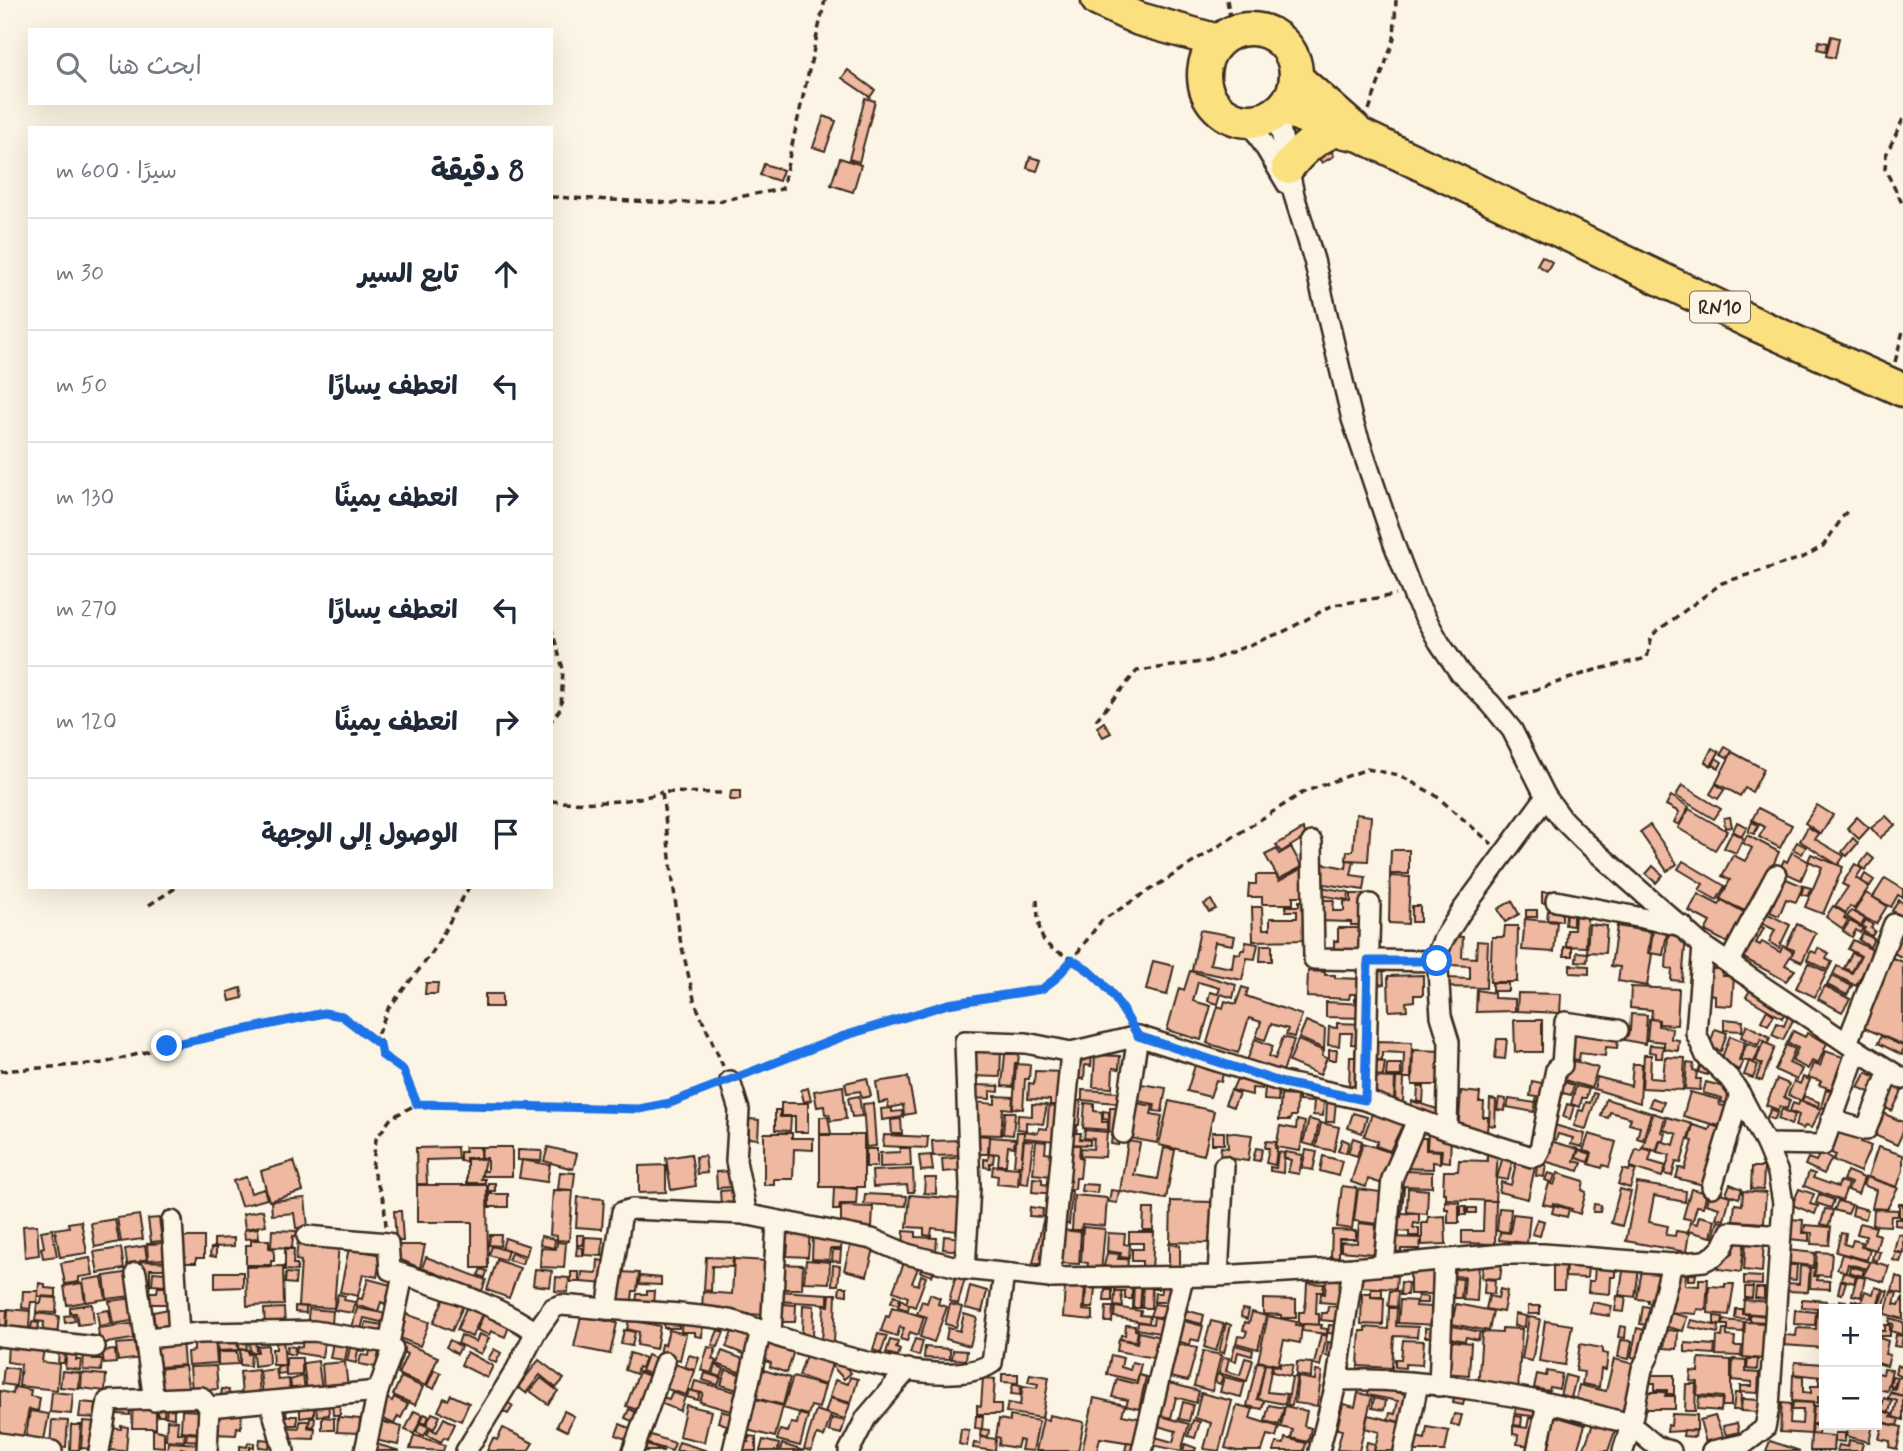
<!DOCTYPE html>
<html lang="ar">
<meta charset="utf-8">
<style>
body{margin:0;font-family:Mynerve,"Playpen Sans Arabic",sans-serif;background:#f2f2f3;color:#1f2937;direction:rtl}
.controls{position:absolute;right:21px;bottom:21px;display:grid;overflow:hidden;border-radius:0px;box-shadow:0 7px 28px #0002}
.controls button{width:63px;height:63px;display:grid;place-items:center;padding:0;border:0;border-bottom:2px solid #e0e1e3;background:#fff;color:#1f2937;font:35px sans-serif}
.stop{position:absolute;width:21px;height:21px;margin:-16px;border:5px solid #1a73e8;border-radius:50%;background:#fff}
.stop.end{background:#1a73e8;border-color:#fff;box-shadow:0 2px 7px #0008}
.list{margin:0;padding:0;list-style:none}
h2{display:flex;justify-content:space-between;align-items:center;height:91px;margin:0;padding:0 28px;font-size:30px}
h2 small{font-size:23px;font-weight:400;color:#747a83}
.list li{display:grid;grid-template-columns:46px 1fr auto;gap:21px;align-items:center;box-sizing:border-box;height:112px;padding:0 28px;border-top:2px solid #e0e1e3}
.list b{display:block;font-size:26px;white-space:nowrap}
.list em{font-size:23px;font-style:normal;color:#747a83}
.icon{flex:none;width:38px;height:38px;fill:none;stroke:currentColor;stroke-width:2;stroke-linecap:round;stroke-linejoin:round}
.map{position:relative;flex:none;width:1903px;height:1451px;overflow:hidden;direction:ltr}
.search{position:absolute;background:#fff;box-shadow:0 7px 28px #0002;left:28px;top:28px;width:525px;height:77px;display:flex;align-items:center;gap:18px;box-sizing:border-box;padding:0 24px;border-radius:0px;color:#747a83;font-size:26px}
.panel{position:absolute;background:#fff;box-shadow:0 7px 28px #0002;left:28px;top:126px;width:525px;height:763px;border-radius:0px;direction:rtl}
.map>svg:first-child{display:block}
.building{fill:#eeb8a1;stroke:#3b2a1e;stroke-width:2}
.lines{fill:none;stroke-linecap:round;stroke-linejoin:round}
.street-casing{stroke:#3b2a1e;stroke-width:24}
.primary-casing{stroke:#3b2a1e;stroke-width:37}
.path{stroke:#3b2a1e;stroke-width:3.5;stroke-dasharray:7 5;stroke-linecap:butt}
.street{stroke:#fcf5e5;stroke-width:19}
.primary{stroke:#fbe080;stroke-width:32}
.route{stroke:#1a73e8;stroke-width:9}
.labels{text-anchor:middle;stroke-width:6;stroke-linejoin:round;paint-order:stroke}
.shield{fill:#fcf5e5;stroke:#75675a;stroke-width:2}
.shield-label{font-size:19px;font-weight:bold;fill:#3b2a1e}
</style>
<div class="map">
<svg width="1903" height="1451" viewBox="0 0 1903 1451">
<rect width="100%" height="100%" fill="#fcf5e5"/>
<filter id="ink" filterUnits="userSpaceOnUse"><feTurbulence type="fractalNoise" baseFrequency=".0143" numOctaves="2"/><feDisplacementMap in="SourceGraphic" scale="14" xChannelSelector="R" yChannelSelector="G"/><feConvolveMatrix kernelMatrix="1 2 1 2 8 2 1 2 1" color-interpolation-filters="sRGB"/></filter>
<g filter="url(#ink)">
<!-- building -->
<g class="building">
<path d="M1831,36L1839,38L1835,58L1826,56Z"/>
<path d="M1819,41L1828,43L1826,51L1817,49Z"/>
<path d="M848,70L875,90L870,97L842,78Z"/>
<path d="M865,98L875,101L859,162L849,159Z"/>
<path d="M824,116L836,121L825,151L813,147Z"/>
<path d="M1327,145L1334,156L1322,163L1315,152Z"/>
<path d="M1030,157L1041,160L1037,171L1027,168Z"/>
<path d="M840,158L861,165L853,192L831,185Z"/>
<path d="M764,164L783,170L779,181L760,175Z"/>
<path d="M1542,256L1552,262L1547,271L1537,265Z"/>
<path d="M1104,722L1111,733L1103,737L1097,727Z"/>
<path d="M1725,747L1732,751L1728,758L1721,754Z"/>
<path d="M1712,748L1719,752L1711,766L1705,762Z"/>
<path d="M1732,752L1764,769L1752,792L1745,788L1740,796L1716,783Z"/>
<path d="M1716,758L1722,762L1719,768L1713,765Z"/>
<path d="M1716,784L1724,790L1718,799L1710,794Z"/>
<path d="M1682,785L1721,809L1714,819L1676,796Z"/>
<path d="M731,791H740V800H730Z"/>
<path d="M1671,796L1689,807L1679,825L1674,822L1679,812L1666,805Z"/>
<path d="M1817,805L1833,815L1821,834L1805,823Z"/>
<path d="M1758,808L1792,825L1780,848L1759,837L1765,827L1752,820Z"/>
<path d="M1689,809L1727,831L1715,850L1678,828Z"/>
<path d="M1356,814L1371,816L1368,861L1346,860L1347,851H1353Z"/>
<path d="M1886,816L1895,825L1880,838L1871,828Z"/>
<path d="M1730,817L1732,827L1725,828L1724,818Z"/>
<path d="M1857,817L1869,828L1859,839L1847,828Z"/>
<path d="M1737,822L1747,827L1742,836L1733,831Z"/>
<path d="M1752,822L1759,825L1754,834L1748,832Z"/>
<path d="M1650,825L1677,864L1667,871L1640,832Z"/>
<path d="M1808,827L1819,834L1815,839L1844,856L1838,865L1800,841Z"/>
<path d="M1303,829L1307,836L1281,852L1276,845Z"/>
<path d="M1732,832L1743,838L1736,853L1724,848Z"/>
<path d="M1747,835L1779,852L1751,914L1720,899L1730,880L1722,876L1733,855L1745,861L1752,848L1743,843Z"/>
<path d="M1853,838L1858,843L1847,856L1842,852Z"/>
<path d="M1797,842L1806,847L1802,854L1793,849Z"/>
<path d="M1291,847L1302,867L1279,879L1265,855L1277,849L1279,854Z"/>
<path d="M1391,850H1409V874H1390Z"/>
<path d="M1792,852L1809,862L1801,880L1779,870L1784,860L1787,862Z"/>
<path d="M1811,854L1843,867L1823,914L1805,907L1822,867L1808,861Z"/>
<path d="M1868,854L1874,859L1865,870L1859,866Z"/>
<path d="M1347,860L1354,861L1351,875L1366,877L1364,890L1317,883L1320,863L1346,868Z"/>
<path d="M1683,861L1725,886L1717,900L1699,890L1703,884L1678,869Z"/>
<path d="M1855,864L1862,869L1856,878L1869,887L1854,909L1850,906L1846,913L1835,906L1848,887L1842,884Z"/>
<path d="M1306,866L1305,896H1293V904H1262V897H1248L1249,884H1256V875H1276L1279,881Z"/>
<path d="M1653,866L1663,875L1656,883L1646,874Z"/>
<path d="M1865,874L1874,880L1870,886L1861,881Z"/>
<path d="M1390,876L1410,877L1408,924L1389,923Z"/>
<path d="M1784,878L1803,886L1796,902L1786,899L1779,916L1770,912Z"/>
<path d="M1885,878L1903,889V898L1898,895L1891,907L1873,897Z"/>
<path d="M1804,886L1811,888L1808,896L1801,894Z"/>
<path d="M1321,887L1349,892L1348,900L1320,895Z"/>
<path d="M1542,892H1553L1552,903H1542Z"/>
<path d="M1866,893L1887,906L1876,924L1854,912Z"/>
<path d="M1351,894H1363L1362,925H1351V922L1317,921V900H1334L1333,911H1344V901L1351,902Z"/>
<path d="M1698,894L1719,905L1722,900L1744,912L1728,943L1705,931L1710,922L1689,911Z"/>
<path d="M1211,900L1216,909L1209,912L1204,904Z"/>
<path d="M1899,900L1903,903V917L1892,911Z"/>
<path d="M1299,901H1306L1307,940L1253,941L1252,907H1262L1263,929H1270V918H1297V911H1286V906H1299Z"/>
<path d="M1512,901L1519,914L1505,922L1498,909Z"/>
<rect x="1412" y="906" width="8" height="16"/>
<path d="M1833,906L1846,914L1844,918L1848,920L1843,929L1826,917Z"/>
<rect x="1526" y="910" width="11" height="7"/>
<path d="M1548,911L1562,912V921L1547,920Z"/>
<path d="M1851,911L1865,919L1861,926L1847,917Z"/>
<path d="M1566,913H1573V926L1565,925Z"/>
<path d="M1766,913L1790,925L1779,948L1769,942L1775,930L1761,923Z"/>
<path d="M1575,916L1587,917L1586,947L1566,946L1567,930H1574Z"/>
<path d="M1525,919L1557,922L1554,952L1522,950Z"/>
<path d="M1866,920L1873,925L1871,928L1875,931L1872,936L1863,931L1865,928L1862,926Z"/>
<path d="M1850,921L1863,928L1860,933L1856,930L1852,937L1843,931Z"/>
<path d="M1589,924L1607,926L1605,953L1587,952Z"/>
<path d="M1755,924L1764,928L1756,943L1760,945L1762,942L1780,952L1783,946L1793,952L1785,965L1795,970L1786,981L1738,955Z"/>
<path d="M1797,924L1816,933L1802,962L1791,957L1794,950L1786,947Z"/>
<path d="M1505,926H1518L1517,982H1490L1492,937H1504Z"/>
<path d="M1617,926L1651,932L1648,953L1652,954L1647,986L1618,981L1620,967L1611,966Z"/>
<path d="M1338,928H1362V952H1334V941H1338Z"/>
<path d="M1200,930L1235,936L1233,945L1215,942L1210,964L1232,968L1234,953L1240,954L1241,950H1244L1246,942L1258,944L1255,959L1247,958L1242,980L1192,970Z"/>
<path d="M1653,930L1667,933L1663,955L1650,953Z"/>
<path d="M1863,933L1874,939L1870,947L1859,940Z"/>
<path d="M1903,933V958L1892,952Z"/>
<path d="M1668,935L1686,936L1682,981L1671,980L1672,969L1666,968Z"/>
<path d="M1450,936L1463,937L1462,957L1476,958L1477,941L1488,942L1486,988L1445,987L1446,978L1470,979V966L1449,965Z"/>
<path d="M1853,940L1875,951L1856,986L1833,974L1837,966L1852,973L1861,956L1848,949Z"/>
<path d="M1261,945H1272V961H1260Z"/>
<rect x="1564" y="947" width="8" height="9"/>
<path d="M1818,948L1829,953L1826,959L1832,962L1828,970L1807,960L1811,951L1816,953Z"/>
<path d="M1577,952L1588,953L1587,962L1576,961Z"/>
<path d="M1852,953L1860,956L1852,972L1844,968Z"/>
<path d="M1890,957L1903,962V1045L1860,1026Z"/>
<path d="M1153,961L1174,966L1167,995L1146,990Z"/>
<path d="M1808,963L1827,972L1815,997L1796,988Z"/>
<path d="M1383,965L1384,984L1376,985L1375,966Z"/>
<path d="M1570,965L1589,966V974L1570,973Z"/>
<path d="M1708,969H1722V976H1734L1732,1006L1715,1005V995L1707,994Z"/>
<path d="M1190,971L1236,985L1233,998L1221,994L1218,1004L1208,1001L1210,992L1218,994L1220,988L1198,982L1193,1001L1211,1006L1201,1040L1167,1030L1179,988L1184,990Z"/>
<path d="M1308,971L1325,972V975H1335V978L1362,979L1361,1001H1355V994H1350L1349,999L1307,997Z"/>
<path d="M1423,975V995H1414V1001L1406,1002L1407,1010L1389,1011L1388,976Z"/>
<path d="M1832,976L1852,986L1847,995L1827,985Z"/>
<path d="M426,983H438L437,994H425Z"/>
<rect x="1492" y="983" width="16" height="8"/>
<path d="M1825,986L1850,999L1842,1012L1818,999Z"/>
<path d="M1242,987L1248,989L1246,996L1302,1015L1294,1037L1286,1035L1288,1029L1271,1024L1265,1040L1256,1037L1261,1022L1249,1018L1238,1053L1207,1043L1218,1006L1223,1008L1225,1001L1236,1004Z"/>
<path d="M1631,987L1679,989L1677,1025L1659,1024V1020L1651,1019L1652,1010L1630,1008Z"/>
<path d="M1752,987L1787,1008L1782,1018L1746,997Z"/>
<path d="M241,988L243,998L230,1001L228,992Z"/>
<path d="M1477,990L1494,993V998L1515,999V1011L1476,1012Z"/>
<path d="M1518,993L1561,994L1560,1013L1517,1011Z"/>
<rect x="485" y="994" width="17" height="13"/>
<path d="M1326,1002L1363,1004V1018L1326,1017Z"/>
<path d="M1767,1010L1774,1015L1768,1025L1761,1021Z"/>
<path d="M1631,1014L1647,1015L1645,1044L1620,1039L1621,1031H1630Z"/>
<path d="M1788,1016L1794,1018L1783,1040L1772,1035L1777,1023L1784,1026Z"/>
<path d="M1649,1019L1658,1020V1026L1672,1028L1671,1039L1679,1040L1678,1051L1664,1049V1042L1647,1040Z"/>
<path d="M1724,1019L1743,1021L1742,1031L1724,1030Z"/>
<path d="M1514,1020H1542V1052H1515Z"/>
<path d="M1306,1021L1325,1029L1324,1049L1299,1038Z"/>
<path d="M1337,1023L1364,1024V1045L1351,1044L1352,1033H1340L1339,1046L1328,1045L1329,1027L1337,1028Z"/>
<path d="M1747,1025L1770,1037L1768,1043L1761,1039L1758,1045L1741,1037Z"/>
<path d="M1588,1029L1619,1033L1617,1048L1606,1047L1605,1056L1580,1053L1579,1060L1565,1058L1568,1033L1587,1036Z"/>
<path d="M1715,1029L1727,1033L1721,1051L1709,1047Z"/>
<path d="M1793,1031L1805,1037L1807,1033L1827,1043L1818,1064L1812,1061L1808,1069L1792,1061L1798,1048L1787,1043Z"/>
<path d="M1730,1036L1745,1042L1739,1060L1743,1062L1740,1070L1720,1063Z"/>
<path d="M1881,1036L1903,1046L1902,1055L1878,1043Z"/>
<path d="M1283,1037L1294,1040L1282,1074L1247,1061L1255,1039L1273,1046L1269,1056L1275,1059Z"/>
<path d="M1497,1039H1507L1505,1059L1495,1058Z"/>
<path d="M1298,1040L1324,1051L1322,1056L1327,1058L1320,1075L1289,1062Z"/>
<path d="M1375,1041L1412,1042L1411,1078H1403L1404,1053L1382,1052V1060H1374Z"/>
<path d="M1763,1042L1775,1047L1762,1081L1756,1079L1762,1064L1756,1061Z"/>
<path d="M1747,1043L1760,1048L1754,1062L1740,1060Z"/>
<path d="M1650,1045L1663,1046L1662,1058H1656V1053L1649,1052Z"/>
<path d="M1786,1045L1795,1049L1789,1063L1802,1069L1797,1080L1775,1070Z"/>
<path d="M970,1049L1001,1050L1000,1077L970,1076Z"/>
<path d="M1329,1050H1337L1336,1060H1329Z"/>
<path d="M1355,1050H1364L1359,1089L1349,1088L1350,1057H1355Z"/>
<path d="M1413,1050L1443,1051L1442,1085H1412Z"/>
<path d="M1825,1051L1843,1057L1831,1089L1819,1085L1821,1081L1808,1077L1813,1064L1820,1066Z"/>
<path d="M1005,1054H1019L1018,1063H1015L1013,1087L1002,1086Z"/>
<path d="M1076,1054L1092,1055L1091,1066L1085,1065L1084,1079H1075Z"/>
<path d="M1095,1055L1120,1056L1119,1069L1113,1068L1112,1088L1093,1087Z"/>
<path d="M1644,1055H1651L1650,1078L1663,1079L1665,1057L1685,1058L1683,1090L1642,1088Z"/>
<path d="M1567,1059L1598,1068L1591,1088L1561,1079Z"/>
<path d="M1375,1061L1385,1062L1383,1076L1374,1075Z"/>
<path d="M1749,1061L1758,1065L1753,1078L1744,1075Z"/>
<path d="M1196,1062L1224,1070L1221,1082L1216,1080L1210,1097L1187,1091Z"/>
<path d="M1687,1063L1694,1064L1693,1070L1697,1071L1696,1079H1701L1700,1090L1685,1089Z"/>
<path d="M1016,1064L1030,1065L1029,1079H1025L1023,1109L1013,1108Z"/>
<path d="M1387,1064H1401V1076H1386Z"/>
<path d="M1633,1064H1642L1640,1103L1594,1089L1597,1077L1631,1086Z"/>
<path d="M1700,1066L1708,1069L1707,1075L1698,1072Z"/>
<path d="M1035,1071L1063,1072L1061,1105H1050V1100L1028,1099L1029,1083L1034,1084Z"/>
<path d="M1240,1072L1262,1082V1089L1252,1088V1095L1232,1090Z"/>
<path d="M1866,1072L1881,1079L1873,1094L1858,1087Z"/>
<path d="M908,1077L915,1113L904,1115L903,1105L889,1108L887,1101L879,1103L876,1082Z"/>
<path d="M1370,1077L1395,1078L1394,1101L1368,1099Z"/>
<path d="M1803,1077L1810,1080L1801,1101L1788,1095L1794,1081L1800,1084Z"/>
<path d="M867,1078L871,1096L862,1098L860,1091L847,1093L845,1083Z"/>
<path d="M1396,1078H1404L1403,1103H1395Z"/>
<path d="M971,1079H978V1085L999,1086V1092L990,1091V1099L970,1098Z"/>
<path d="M1777,1079L1789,1084L1784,1097L1790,1100L1787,1109L1780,1106L1778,1110L1766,1105Z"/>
<path d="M1557,1080L1574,1085L1571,1095L1563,1093L1560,1103L1552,1101Z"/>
<path d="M1532,1081L1546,1084L1543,1102L1536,1101L1537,1097L1530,1096Z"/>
<path d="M1706,1082L1733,1089L1729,1104L1721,1102L1722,1098L1703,1093Z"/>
<path d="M1135,1083L1166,1088L1162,1112L1154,1111L1155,1104L1132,1100Z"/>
<path d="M1890,1083L1903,1089L1892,1111L1879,1105Z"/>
<path d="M843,1086L846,1119L831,1121L829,1114H825L824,1106L817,1107L814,1091Z"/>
<path d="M1265,1086L1279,1087L1278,1101L1264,1100Z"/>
<path d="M1576,1086L1589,1089L1586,1098H1582L1580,1107L1571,1104Z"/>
<path d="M1418,1087H1424L1423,1102H1417Z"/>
<path d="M808,1088L811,1100L804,1102L801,1090Z"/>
<path d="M1826,1089L1833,1091L1828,1109L1821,1107Z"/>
<path d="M1082,1090L1118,1092L1117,1103L1082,1100Z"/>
<path d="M1231,1090L1239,1094L1233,1107L1225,1104Z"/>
<path d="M1299,1091L1311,1093V1102L1299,1101Z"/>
<path d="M1461,1091L1480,1093L1479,1102H1484L1483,1117H1488L1487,1132L1449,1129L1450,1120H1459Z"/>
<path d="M1690,1092L1720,1100L1719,1105L1729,1107L1723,1127L1683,1116Z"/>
<path d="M1593,1093L1597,1094L1586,1129L1574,1126L1579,1110L1583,1111L1586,1102L1590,1103Z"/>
<path d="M1281,1095L1297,1096L1296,1116H1291L1290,1120H1279Z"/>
<path d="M859,1096L862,1116L852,1117L848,1098Z"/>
<path d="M995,1096L1013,1097L1012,1109L1003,1108L1001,1135L972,1134L974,1102L995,1104Z"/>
<path d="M1804,1096L1819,1102L1818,1107L1802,1101Z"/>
<path d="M1499,1098L1506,1099L1505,1111L1497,1110Z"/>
<path d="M1652,1098L1664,1102L1661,1110L1649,1106Z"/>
<path d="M1314,1099L1324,1100L1323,1116L1313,1115Z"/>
<path d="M1490,1099L1496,1100L1495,1126L1489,1125Z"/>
<path d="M1509,1099L1536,1103L1534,1112L1507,1107Z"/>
<path d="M1606,1099L1651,1113L1643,1140L1637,1138L1640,1127L1629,1124L1631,1118L1610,1112L1608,1118L1601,1116Z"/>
<path d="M1076,1101H1081L1079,1125H1071L1072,1108H1076Z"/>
<path d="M1169,1101L1214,1111L1204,1155L1159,1145Z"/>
<path d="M1327,1101H1336L1334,1122H1326Z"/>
<path d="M1412,1101L1440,1110L1438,1117L1409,1109Z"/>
<path d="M1800,1101L1821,1109L1811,1128L1805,1126L1803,1129L1795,1126L1799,1115L1790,1111L1793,1103L1798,1105Z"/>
<path d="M781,1103H808V1132H795V1116H781Z"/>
<path d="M873,1103L876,1146L866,1147L863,1104Z"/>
<path d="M1085,1103L1094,1104V1111L1102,1112V1122H1108V1130L1083,1128Z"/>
<path d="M1136,1103L1153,1106L1151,1114L1162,1116L1157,1143L1130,1138Z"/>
<path d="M1032,1104L1047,1105L1043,1124L1026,1122V1130L1017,1129L1018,1115L1032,1116Z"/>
<path d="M1567,1104L1574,1106L1570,1119L1563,1117Z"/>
<path d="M1049,1106L1057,1107L1055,1141L1024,1138L1025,1131L1038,1133L1039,1128L1047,1129Z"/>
<path d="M1110,1107H1120L1118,1132H1109Z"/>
<path d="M892,1108V1112L902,1111L903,1117L882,1120L881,1109Z"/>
<path d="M1771,1109L1778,1112L1774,1120L1767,1117Z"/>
<path d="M1782,1109L1795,1115L1791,1125L1778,1119Z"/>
<path d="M775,1110H780V1117H791L790,1131L775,1130Z"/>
<path d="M1103,1111L1109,1112V1120L1103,1119Z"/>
<path d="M1005,1112H1015L1013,1135L1003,1134Z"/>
<path d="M1880,1112L1903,1122V1132L1897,1145L1870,1133Z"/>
<path d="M1353,1113L1367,1117L1362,1133L1348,1128Z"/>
<path d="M1653,1113L1665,1117L1661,1132L1665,1133L1663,1141L1660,1140L1656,1151L1643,1147Z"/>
<path d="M1372,1114L1403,1124L1390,1151L1376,1146L1378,1141L1364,1136Z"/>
<path d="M820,1117H828L831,1134H820Z"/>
<path d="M1667,1117L1692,1124L1681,1163L1676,1162L1672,1176L1664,1174L1670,1155L1657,1152L1660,1141L1674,1145L1677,1134L1664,1130Z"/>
<path d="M749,1119L759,1120L758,1139L749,1138Z"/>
<path d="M901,1119L902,1134H892L891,1120Z"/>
<path d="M1309,1119L1319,1122L1314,1146L1303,1143Z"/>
<path d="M1297,1120L1305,1122L1300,1151L1276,1147L1280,1126L1296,1129Z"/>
<path d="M1321,1123L1339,1127L1334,1151L1316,1147Z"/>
<path d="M1551,1124L1585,1134L1582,1147L1571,1144L1573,1138L1558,1134L1556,1140L1547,1137Z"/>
<path d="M1693,1125L1709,1130L1711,1125L1723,1129L1707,1186L1676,1178L1679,1168L1685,1169L1693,1141L1689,1140Z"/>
<path d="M1069,1127H1077L1076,1133H1081L1080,1139L1090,1140V1145L1068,1144Z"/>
<path d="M1840,1127L1863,1137L1861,1142L1871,1146L1860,1172L1833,1160L1836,1155L1829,1152Z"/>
<path d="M1085,1130L1107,1132L1105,1157L1080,1156L1081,1148L1093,1149L1094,1139L1084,1138Z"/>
<path d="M1017,1132H1024L1021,1166L1014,1165Z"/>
<rect x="1212" y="1132" width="12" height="12"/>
<path d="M1227,1132L1252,1135L1248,1161L1220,1157L1221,1147L1228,1148Z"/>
<path d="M764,1133H792V1138H813V1150L794,1149L793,1179H774V1185H764Z"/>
<path d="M1428,1133L1451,1134L1450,1162L1441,1161L1442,1150L1427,1149Z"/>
<path d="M1589,1134L1616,1142L1609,1167L1603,1165L1602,1168L1589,1164L1592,1153L1583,1151Z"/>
<rect x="820" y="1135" width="44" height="52"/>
<path d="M884,1135L928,1137L927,1148L883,1146Z"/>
<path d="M974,1135L989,1136L988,1154H973Z"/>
<path d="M1112,1135H1119L1118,1145L1111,1144Z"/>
<path d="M990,1137L1015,1139L1014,1147L1008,1146L1006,1165H998L999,1154L989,1153Z"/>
<path d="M1353,1138L1362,1141L1357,1156L1348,1153Z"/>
<path d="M1415,1138H1426V1150L1440,1151V1163L1433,1162V1169L1402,1168Z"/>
<path d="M1342,1139L1349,1142L1346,1153L1338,1151Z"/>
<path d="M961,1140L962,1155L933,1156L932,1141Z"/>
<path d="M1024,1140L1033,1141L1028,1184L1020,1183Z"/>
<path d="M1036,1141L1046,1142L1045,1153L1053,1154L1051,1176L1033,1174Z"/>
<path d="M1128,1141L1140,1143L1134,1175L1158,1179L1164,1148L1175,1150L1166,1199L1120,1191Z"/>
<path d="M1266,1141L1276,1142L1275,1148H1277L1275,1165L1266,1163L1269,1148H1265Z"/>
<path d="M1550,1141L1578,1149L1574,1161L1582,1163L1579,1171L1544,1161Z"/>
<path d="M1363,1143L1395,1154L1385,1185L1368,1179L1366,1187L1351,1182Z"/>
<path d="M1068,1145H1080L1079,1158H1082L1080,1178H1076L1075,1189H1065Z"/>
<path d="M457,1147L458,1159L426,1160L427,1184H417L416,1148Z"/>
<path d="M465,1147H480V1158H466V1162L460,1161V1152H465Z"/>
<path d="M482,1147H512V1176H482V1171H487V1158H481Z"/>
<path d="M548,1147L577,1154L573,1169L544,1161Z"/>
<path d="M1878,1147L1903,1155V1170L1897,1187L1868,1177Z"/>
<path d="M900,1148H910L911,1166L880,1167V1153L900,1152Z"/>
<path d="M1256,1148L1262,1149L1260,1161L1253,1160Z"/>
<path d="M1642,1148L1652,1151L1649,1161L1666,1166L1662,1177L1630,1167L1636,1149L1641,1151Z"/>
<rect x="866" y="1149" width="11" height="18"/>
<path d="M1487,1149H1498L1495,1201L1446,1199V1193H1443L1444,1171H1458L1459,1160L1487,1161Z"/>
<path d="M518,1150L542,1151L541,1161L518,1160Z"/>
<path d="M1306,1150L1317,1152L1313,1170L1302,1168Z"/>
<path d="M1579,1150L1591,1154L1588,1162L1576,1158Z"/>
<path d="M1278,1152L1284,1153L1283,1173L1270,1171V1167L1276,1168Z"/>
<path d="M1285,1152L1303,1155L1299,1174L1288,1172L1291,1160L1284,1158Z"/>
<path d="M1820,1153L1832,1158L1824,1174L1805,1165L1808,1158L1816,1161Z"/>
<path d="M691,1154L696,1186L671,1190L666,1158Z"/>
<path d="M989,1154H994L993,1163H990V1168L984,1167V1159L988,1160Z"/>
<path d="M931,1155L933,1170L921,1171L919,1156Z"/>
<path d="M705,1156L707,1173L697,1174L696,1157Z"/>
<path d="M1323,1156L1342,1161L1338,1176L1320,1171Z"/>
<path d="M1503,1156L1513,1158L1508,1180L1497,1178Z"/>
<path d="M965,1157V1170L943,1172L942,1159Z"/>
<path d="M467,1159H485L481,1179H485V1183H467Z"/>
<path d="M522,1160L550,1165L547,1182L519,1178Z"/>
<path d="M294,1161L303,1191L269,1201L261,1171Z"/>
<path d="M1516,1163L1535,1167L1528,1199L1499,1192L1501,1182L1511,1185Z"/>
<path d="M1537,1164L1546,1165L1544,1177L1536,1176Z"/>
<path d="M666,1165V1192L639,1193V1166Z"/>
<path d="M993,1166L1019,1168L1018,1186L997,1184L998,1176L992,1175Z"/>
<path d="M1752,1167H1764L1763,1190L1751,1189Z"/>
<path d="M1630,1168L1636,1170L1630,1188L1618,1184L1623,1169L1629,1171Z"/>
<path d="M913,1169L914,1192H908L907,1185L873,1187L872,1171Z"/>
<path d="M732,1171L733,1187L717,1188L716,1172Z"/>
<path d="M1401,1171L1432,1172V1187L1400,1186Z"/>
<path d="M1847,1171L1864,1178L1858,1194L1848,1190L1851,1183L1843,1180Z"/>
<path d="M560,1172L575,1173L573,1190L558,1189Z"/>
<path d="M1809,1172L1815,1174L1813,1178L1838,1187L1840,1181L1848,1184L1842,1201L1804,1186Z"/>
<path d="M1548,1173L1555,1175L1552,1183L1545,1180Z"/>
<path d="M1558,1173L1584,1181L1582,1190L1586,1192L1580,1214L1571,1211L1572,1209L1553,1203L1552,1206L1543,1204L1549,1183L1554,1185Z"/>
<path d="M246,1177L251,1193L264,1189L267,1199L241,1206L233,1181Z"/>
<path d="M1866,1177L1898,1188L1887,1209L1872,1208L1876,1190L1863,1185Z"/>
<path d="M925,1178H936V1194L924,1193Z"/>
<path d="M1033,1178L1042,1179V1184L1055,1185V1194L1032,1192Z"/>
<rect x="488" y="1183" width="7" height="8"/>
<path d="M1637,1183L1686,1191L1685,1202L1654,1196L1649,1222L1668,1226L1666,1235L1675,1236L1676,1231L1689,1233L1686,1252L1626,1241Z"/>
<path d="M1082,1184L1098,1185L1097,1193L1081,1191Z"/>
<path d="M1730,1184L1742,1189L1739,1198L1726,1194Z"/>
<path d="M417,1185H487L488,1268H472V1222H417Z"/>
<path d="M1342,1186L1357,1188L1352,1229L1337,1227Z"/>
<path d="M834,1187L857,1189L856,1204H840L839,1210H833Z"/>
<path d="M1396,1188H1404L1402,1211H1394Z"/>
<path d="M1408,1188L1428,1190L1427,1214L1407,1212Z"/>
<path d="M1358,1189L1388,1193L1383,1229H1378V1224L1354,1221Z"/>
<path d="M1620,1189L1631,1192L1622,1226L1611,1223Z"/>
<path d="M1691,1189L1707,1193L1703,1207L1697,1206L1693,1220L1683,1218Z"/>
<path d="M1799,1189L1814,1194L1810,1204L1818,1206L1815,1214L1792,1205Z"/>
<path d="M553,1190L573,1191L569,1241L557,1240V1236L550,1235Z"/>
<path d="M734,1190L735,1204L721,1205L720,1191Z"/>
<path d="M1065,1190L1072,1191L1069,1224L1062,1223Z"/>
<path d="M1111,1190L1119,1191L1117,1203L1109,1202Z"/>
<path d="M1710,1190L1730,1196L1724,1220L1716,1218L1719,1208L1706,1204Z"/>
<path d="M1743,1191L1766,1193L1764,1223L1733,1221L1735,1204L1742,1205Z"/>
<rect x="489" y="1194" width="19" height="13"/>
<path d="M865,1194L907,1196L906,1206L864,1204Z"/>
<path d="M1819,1194L1834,1200L1831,1208L1816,1203Z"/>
<path d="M910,1195L960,1199L957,1231L932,1228L931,1236L924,1235V1228L907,1227Z"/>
<path d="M1074,1195L1107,1198L1105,1226L1082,1224L1081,1230H1072Z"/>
<path d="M578,1197L604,1199L602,1229L576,1227Z"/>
<path d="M305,1198L308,1227L296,1228L294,1213L272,1215L271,1201Z"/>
<path d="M1171,1201L1213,1202L1212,1243L1170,1242Z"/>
<path d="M1445,1201L1459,1202V1223H1448V1209H1445Z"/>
<path d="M1484,1201H1496L1495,1244L1462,1243V1231H1483Z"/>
<path d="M1838,1201L1852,1205L1848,1214L1834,1210Z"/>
<path d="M1594,1204L1601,1205L1600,1212H1593Z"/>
<rect x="1899" y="1204" width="4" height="13"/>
<path d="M1554,1205L1569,1209L1567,1217L1552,1213Z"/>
<path d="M841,1206L873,1207L872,1228L841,1226Z"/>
<rect x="1461" y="1206" width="5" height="9"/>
<path d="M1854,1206L1868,1210L1865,1219L1852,1215Z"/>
<path d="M1030,1207L1043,1209L1042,1217L1029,1216Z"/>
<rect x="1468" y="1208" width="8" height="5"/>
<path d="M1499,1208L1511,1209L1509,1232L1497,1231Z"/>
<path d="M1144,1209H1154L1153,1230H1143Z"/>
<path d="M1825,1209L1833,1210L1829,1226L1821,1224Z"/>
<path d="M1874,1209L1898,1210V1216H1891L1890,1226L1873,1225Z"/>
<path d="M263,1210L266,1225L245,1229L243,1214Z"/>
<path d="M394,1211H401L403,1241H396Z"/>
<path d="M1045,1213L1054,1215L1043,1265L1033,1263Z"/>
<path d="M1401,1213L1419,1214V1224L1414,1223L1413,1228H1419V1236H1409V1232L1399,1231V1235H1390L1394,1217H1401Z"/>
<path d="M1513,1214L1530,1216L1527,1243L1499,1240L1500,1232L1510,1233Z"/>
<path d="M139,1215L143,1239L121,1242L117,1218Z"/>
<path d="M1445,1216L1446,1244L1422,1245V1223H1428V1217Z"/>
<path d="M1699,1216L1715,1220L1711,1237L1688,1231L1690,1222L1697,1224Z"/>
<path d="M159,1218L162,1241L151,1242L148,1219Z"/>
<path d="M115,1219L119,1242L95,1247L91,1223Z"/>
<path d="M1537,1219L1544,1221L1540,1236L1532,1234Z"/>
<path d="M1790,1219L1803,1220L1802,1233H1809V1241L1789,1239Z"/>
<path d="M1895,1219H1903V1226L1895,1225Z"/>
<path d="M81,1221L87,1253L60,1257L55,1229L69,1227L68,1223Z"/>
<path d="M1718,1221L1726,1223L1721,1239L1713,1237Z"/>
<path d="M1359,1223L1376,1225L1374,1254L1341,1251V1242L1357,1243Z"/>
<path d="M1860,1223L1876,1227L1874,1233L1880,1235L1876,1250L1863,1246L1866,1236L1857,1234Z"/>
<path d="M37,1225L39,1255L25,1257L23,1226Z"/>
<path d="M1805,1225L1831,1227L1829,1245L1811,1244L1812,1233L1804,1232Z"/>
<path d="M1083,1227L1105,1229L1101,1272L1087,1271L1088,1263L1081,1262Z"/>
<path d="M258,1228L259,1238L245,1239L244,1230Z"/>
<path d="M52,1229L57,1256L43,1258L41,1248L44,1247L41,1231Z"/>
<path d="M272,1230L298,1231V1237L293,1236L292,1248L271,1247Z"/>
<path d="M784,1230L810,1232L808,1257L787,1256L788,1245H782Z"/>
<path d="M1060,1230L1081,1232L1079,1264L1057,1263Z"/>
<path d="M1332,1230L1356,1231V1239H1339V1258L1331,1257Z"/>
<path d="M904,1231L916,1232V1237L937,1238L936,1251L903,1248Z"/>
<path d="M1129,1232H1154L1152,1270H1142V1261H1132V1249H1143V1243H1129Z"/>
<path d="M813,1233L842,1236L841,1249H830L829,1260L812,1259Z"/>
<path d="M1108,1233L1125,1234L1124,1244L1130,1245L1129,1258L1120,1257L1121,1253L1107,1251Z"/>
<path d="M1841,1233L1846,1234L1844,1244L1851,1246L1853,1240L1862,1242L1861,1247L1870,1249L1867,1260L1836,1252Z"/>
<path d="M1898,1234L1903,1235V1253L1894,1251Z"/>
<path d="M490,1235H501L500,1246L489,1245Z"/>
<path d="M577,1235H584L583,1245H577Z"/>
<path d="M541,1236L555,1239L554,1248L540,1245Z"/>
<path d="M944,1236L961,1238L960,1251L943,1249Z"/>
<path d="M1735,1236L1745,1237L1741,1272L1718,1269L1721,1251L1733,1253Z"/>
<path d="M177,1237H204V1258H196V1263H177Z"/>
<path d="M585,1237L603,1238L602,1256L584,1255Z"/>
<path d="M1391,1237L1421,1238L1420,1249H1401V1252L1390,1251Z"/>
<path d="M234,1238V1246L214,1247V1239Z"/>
<path d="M505,1238L529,1246L526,1256L502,1248Z"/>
<path d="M251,1240H269V1248L274,1249V1261H271V1265H246V1245H251Z"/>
<path d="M298,1240L339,1243L334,1308L298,1306L301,1261L296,1260Z"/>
<path d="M1746,1241L1764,1242L1762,1272L1744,1270Z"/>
<path d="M557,1242L566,1243L564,1268L540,1267L541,1248L556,1249Z"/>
<path d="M167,1243L168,1259L148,1260L147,1244Z"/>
<path d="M851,1243L874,1249L867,1276L844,1270Z"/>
<path d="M1169,1244L1180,1245V1270H1169Z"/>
<path d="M399,1245H425L420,1268L399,1259Z"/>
<path d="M145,1246L147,1259L140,1261L141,1268L128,1270L125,1249Z"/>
<path d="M492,1246L508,1251L505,1260L489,1255Z"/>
<path d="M577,1247L583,1248V1256L576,1255Z"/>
<path d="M121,1248L124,1269L98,1273L94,1252Z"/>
<path d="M211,1248H216V1257L210,1256Z"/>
<path d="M349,1248L381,1255L377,1277L363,1274L358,1296L340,1292Z"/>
<path d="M285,1249H294L293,1264H297V1271L285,1270Z"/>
<path d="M833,1250H841L840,1262L832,1261Z"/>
<path d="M1787,1250L1815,1253L1814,1266L1786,1263Z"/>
<path d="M1874,1250L1880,1252L1877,1261L1872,1259Z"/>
<path d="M1817,1252L1832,1253L1830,1276L1815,1275Z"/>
<path d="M1896,1252L1903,1254L1900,1262L1893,1260Z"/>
<path d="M511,1253L524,1258L522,1264L508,1260Z"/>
<path d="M1107,1253L1119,1254L1118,1259H1128L1127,1271L1103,1270Z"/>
<path d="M1842,1254L1869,1262L1868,1269L1848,1264L1846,1272L1837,1269Z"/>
<path d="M426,1257L486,1280L482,1291L422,1268Z"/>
<path d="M706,1257L733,1258L732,1267L712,1266L711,1291L704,1290Z"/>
<path d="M90,1258L93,1275L79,1277V1282L65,1284L61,1263Z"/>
<path d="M734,1259L767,1261L764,1315L702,1311L703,1292L732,1294Z"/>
<path d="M497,1260L520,1268L509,1298L487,1290Z"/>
<path d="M598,1260L609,1262L607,1284L581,1282L582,1272L597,1273Z"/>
<path d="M806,1260L830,1262L829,1283L804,1282Z"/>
<path d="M141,1261L168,1262V1269H150V1286H140Z"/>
<path d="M1871,1261L1889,1266L1884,1282L1863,1276Z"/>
<path d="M904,1263L918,1268L912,1283L918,1285L921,1275L926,1277L915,1307L906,1303L908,1297L893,1291Z"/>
<path d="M924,1263L935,1267L932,1276L920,1272Z"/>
<path d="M1452,1263L1479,1264L1477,1301L1463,1300L1465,1277L1452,1276Z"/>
<path d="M1483,1263L1502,1264L1500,1279L1482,1278Z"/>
<path d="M780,1264L803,1265L802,1289H779Z"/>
<path d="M833,1265L840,1266L838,1285H832Z"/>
<path d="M1553,1265L1565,1266L1564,1290H1553Z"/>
<path d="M1566,1265L1588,1266L1587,1278L1565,1277Z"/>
<path d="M1595,1265L1615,1267V1277H1611L1610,1294L1588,1292L1589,1281H1594Z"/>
<path d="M1786,1265H1797L1796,1280L1785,1279Z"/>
<path d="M283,1266L284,1305L247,1306L246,1267Z"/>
<path d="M1624,1266L1639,1269L1635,1297L1619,1295Z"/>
<path d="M1800,1266L1810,1267L1808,1292L1788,1291V1283L1799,1284Z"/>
<path d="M1850,1266L1864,1270L1862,1276L1849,1272Z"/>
<path d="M1410,1267H1435L1434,1294H1410Z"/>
<path d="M1811,1268H1815L1814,1276H1818L1817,1280L1830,1281V1289L1810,1288Z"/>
<path d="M481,1269L487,1271L485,1278L478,1275Z"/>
<path d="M535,1269L552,1271L550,1287L533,1285Z"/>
<path d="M1642,1270L1661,1273L1655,1305L1648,1303V1300L1637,1299Z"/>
<path d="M131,1272L132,1296L107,1299L104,1276Z"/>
<path d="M153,1272L166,1273L165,1286L152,1285Z"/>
<path d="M215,1272H243V1287L215,1288Z"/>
<rect x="571" y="1272" width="8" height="10"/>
<path d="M619,1272L639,1273L637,1291H633L631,1308L616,1306Z"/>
<path d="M1843,1272L1856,1276L1854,1283L1841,1279Z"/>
<path d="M286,1273L296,1274L295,1284L285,1283Z"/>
<path d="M1677,1273L1686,1274L1685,1285L1699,1286V1279H1708L1706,1310L1697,1309L1696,1314L1668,1312Z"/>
<path d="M1362,1274L1397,1276L1396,1289L1361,1287Z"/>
<path d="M1688,1274H1696L1695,1280H1688Z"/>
<path d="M956,1275L965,1278L958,1304L949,1301Z"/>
<path d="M640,1276L661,1278V1285L639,1284Z"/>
<path d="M1744,1276L1762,1277V1285L1744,1284Z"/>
<path d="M1857,1276L1865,1278L1861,1297L1852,1295Z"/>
<path d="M1896,1276L1903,1279V1294L1892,1291Z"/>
<path d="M102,1277L106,1299L86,1302L83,1280Z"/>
<path d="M556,1277L569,1278L568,1292L555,1291Z"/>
<path d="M1450,1278L1463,1279L1461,1298H1449Z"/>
<path d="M368,1279L391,1285L385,1304L381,1302L378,1312L356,1305L358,1298L362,1299Z"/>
<path d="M1143,1279L1158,1280V1289H1152L1151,1308H1142Z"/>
<path d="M1326,1279L1344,1281L1342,1304L1320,1302L1321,1293L1325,1294Z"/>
<path d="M1485,1279L1495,1280L1494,1294L1484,1293Z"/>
<path d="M1134,1280H1142L1140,1308H1133Z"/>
<path d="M1841,1280L1846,1282L1842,1294L1838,1293Z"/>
<path d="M1115,1281L1132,1282V1299H1125V1291H1115Z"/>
<path d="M1401,1282L1408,1283L1407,1295H1400Z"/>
<path d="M39,1283L45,1284V1288L56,1289V1297L38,1296Z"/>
<path d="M82,1283L85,1302L67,1305L64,1286Z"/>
<path d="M1307,1283L1324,1284L1323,1292H1317L1316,1314H1319V1325L1299,1324V1312H1304L1306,1302Z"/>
<path d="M1161,1284H1172L1171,1302H1154L1155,1293H1161Z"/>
<path d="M1725,1284H1734L1729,1315L1708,1313L1709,1286L1725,1287Z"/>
<path d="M970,1286L987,1291L982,1312L965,1308Z"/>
<path d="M1065,1286L1085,1288L1083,1310L1093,1311V1320L1063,1317Z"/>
<path d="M158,1287H166V1304H145L146,1292H157Z"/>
<path d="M840,1287H847V1295L839,1294Z"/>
<path d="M1745,1287H1753L1752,1298H1745Z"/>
<path d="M1875,1287L1882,1289L1877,1307L1861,1302L1865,1291L1873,1294Z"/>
<path d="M1086,1288H1095L1093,1308H1085Z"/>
<path d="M1756,1288H1764V1299L1755,1298Z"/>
<rect x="1371" y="1289" width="11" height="7"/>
<path d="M1500,1289L1507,1291L1503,1312L1486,1309L1489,1296L1498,1298Z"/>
<path d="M1105,1290H1112V1301H1104Z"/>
<path d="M1884,1290L1888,1291L1883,1307H1886L1884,1314L1877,1311Z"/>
<path d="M23,1291H38L37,1302H31L30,1309L22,1308Z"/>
<path d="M647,1291H654L653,1307L636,1306L637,1294H647Z"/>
<path d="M778,1291L828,1294V1304L777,1301Z"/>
<path d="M1390,1291H1398L1397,1307L1388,1306Z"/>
<path d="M1115,1292H1121L1123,1307L1114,1306Z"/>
<path d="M1891,1292L1897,1293L1894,1304L1899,1305L1903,1297V1319L1885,1314Z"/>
<path d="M1362,1293H1371V1297L1384,1298L1383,1325L1361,1324Z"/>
<path d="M338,1294L345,1296L344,1300L355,1302L353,1313L334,1310Z"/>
<path d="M830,1294H836L834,1344L822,1343L824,1305L829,1306Z"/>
<path d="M930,1294L940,1298L938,1304L947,1307L934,1342L920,1337L927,1317L917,1314L922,1301L927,1303Z"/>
<path d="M894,1295L900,1298L898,1305L891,1302Z"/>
<path d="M1418,1296L1428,1297V1303H1417Z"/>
<path d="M1617,1296L1626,1297L1624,1312L1615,1311Z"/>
<path d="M42,1297L57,1298L56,1313L36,1312L37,1303H41Z"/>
<path d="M134,1298L137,1320L113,1324L109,1301Z"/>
<path d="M444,1298L463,1306L452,1331L433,1323Z"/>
<path d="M901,1299L909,1305L908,1310L898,1307Z"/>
<path d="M1263,1299L1296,1300V1318H1281V1315L1263,1314Z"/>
<path d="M1802,1299L1827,1301V1309H1824V1348L1784,1345L1785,1335L1796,1336L1797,1328L1816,1329L1817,1308L1802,1307Z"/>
<path d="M1400,1300L1416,1301L1415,1306L1431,1307L1432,1302H1438L1437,1325L1398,1323Z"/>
<path d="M1744,1300L1770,1302L1769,1315L1743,1313Z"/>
<path d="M1839,1300L1846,1301L1844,1309H1837Z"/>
<path d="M1852,1300L1866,1304L1864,1309H1849Z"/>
<path d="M1592,1302L1612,1306L1610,1316L1590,1313Z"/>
<path d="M1828,1303H1836L1835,1309H1828Z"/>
<path d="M92,1304L94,1323L78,1325L76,1313H70V1307Z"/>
<path d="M783,1304L796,1305L795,1322H782Z"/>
<path d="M950,1304L962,1307L956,1327L945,1324Z"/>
<path d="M1154,1304L1169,1306L1167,1318L1150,1316Z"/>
<path d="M1456,1304L1493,1311L1489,1331L1452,1324Z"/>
<path d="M803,1305L814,1306L813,1336L802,1335Z"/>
<path d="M295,1306L306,1307V1313L295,1312Z"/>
<path d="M1328,1306L1341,1307L1340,1322L1321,1320L1322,1313H1327Z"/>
<rect x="1528" y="1306" width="12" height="8"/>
<path d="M1643,1306L1656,1308L1654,1326L1640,1324Z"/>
<path d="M892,1307L924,1317L918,1335L910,1332L907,1341L900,1339L904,1328L900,1327L897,1336L881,1331L886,1316L889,1317Z"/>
<path d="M1106,1307H1113L1112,1322H1105Z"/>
<path d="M1115,1307L1141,1311L1140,1315L1150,1316L1149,1323L1114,1317Z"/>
<path d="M284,1308L285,1326H265L264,1309Z"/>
<path d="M357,1308L387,1314L385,1323L364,1318L361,1330L352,1328Z"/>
<path d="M466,1308L482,1314L472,1337L457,1330Z"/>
<path d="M1389,1308H1397L1396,1326L1418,1327L1417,1337L1394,1336L1392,1368L1358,1366L1360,1331H1365V1327L1388,1329Z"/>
<path d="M8,1309L30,1311L29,1328L7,1327Z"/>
<path d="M169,1309L172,1332L156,1334L153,1312Z"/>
<path d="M309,1309L333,1311L332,1324L307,1328Z"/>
<path d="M1242,1309L1249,1310L1247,1319L1241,1317Z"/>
<path d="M1736,1309H1742V1314H1748V1319L1735,1318Z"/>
<path d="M0,1310H7L6,1328L0,1331Z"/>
<path d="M109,1310L111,1324L99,1326L97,1312Z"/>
<path d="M1185,1310L1204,1315L1202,1324L1182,1319Z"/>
<path d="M1795,1310L1816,1312L1815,1325L1794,1324Z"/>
<path d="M1252,1312L1266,1316L1258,1349L1236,1343L1238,1336L1245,1337L1247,1331L1243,1330L1245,1322L1249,1323Z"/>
<path d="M36,1313L59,1316L57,1336L43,1334L44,1322L35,1321Z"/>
<path d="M403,1313L429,1322L420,1346L399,1338L405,1322L401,1320Z"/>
<path d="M484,1313L510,1324L505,1337L491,1331L489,1335L477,1330Z"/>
<path d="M1670,1313L1687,1317L1683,1331L1667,1327Z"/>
<path d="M964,1314L977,1318L970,1346L946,1339L948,1328L960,1331Z"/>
<path d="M1515,1314L1526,1316L1525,1327L1514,1326Z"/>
<path d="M1750,1314L1766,1316V1322L1750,1321Z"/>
<path d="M74,1315L75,1321L65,1323L64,1316Z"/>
<path d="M581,1316L617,1323L610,1354L574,1347Z"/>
<path d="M664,1316L679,1317V1328H664Z"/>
<path d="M1268,1316L1297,1322L1296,1325L1302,1326L1300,1343L1284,1340L1278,1365L1258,1361Z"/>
<path d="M1714,1316L1723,1317L1722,1325L1714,1324Z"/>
<path d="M1154,1317L1168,1320L1165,1334L1137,1329L1138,1322L1153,1324Z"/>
<path d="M1529,1317L1540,1319L1532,1361L1522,1359Z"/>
<path d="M682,1318L703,1319L702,1337L695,1336V1332H681Z"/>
<path d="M1890,1318L1903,1322V1335L1891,1331L1893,1324L1889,1323Z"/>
<path d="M629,1320L660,1326L656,1349L637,1345L639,1332L627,1329Z"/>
<path d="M1691,1320L1719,1326L1718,1333L1689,1327Z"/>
<path d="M1724,1320L1744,1322L1743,1332L1728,1331V1325H1723Z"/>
<path d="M1184,1321L1203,1326L1199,1341L1191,1339L1190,1345L1178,1341Z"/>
<path d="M1211,1321L1224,1324L1216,1351L1204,1347Z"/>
<path d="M1545,1321L1572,1325L1565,1365L1539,1361Z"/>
<path d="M32,1322L39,1323L38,1330L31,1329Z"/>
<path d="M366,1322L383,1325L381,1337L364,1333Z"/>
<path d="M1745,1322L1766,1323L1763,1359L1743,1357Z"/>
<path d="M137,1323L139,1338L100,1344L98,1328Z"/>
<path d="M1226,1323L1231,1325L1224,1353L1219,1352Z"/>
<path d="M1303,1324L1322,1325L1321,1328L1327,1329V1334L1302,1331Z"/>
<path d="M1126,1325L1135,1326V1330L1138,1331L1136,1341L1120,1339L1121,1335H1125Z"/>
<path d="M1329,1325L1339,1326L1338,1334L1328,1333Z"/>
<path d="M1885,1325H1890V1336H1877L1878,1331H1885Z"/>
<path d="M1453,1326L1480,1332L1478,1340L1466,1337L1465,1341L1450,1338Z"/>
<path d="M1620,1326L1626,1327L1625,1338L1618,1337Z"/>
<path d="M734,1327L757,1336L749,1356L726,1347Z"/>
<path d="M1425,1328L1438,1329L1437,1337H1425Z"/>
<path d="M1502,1328L1522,1329L1518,1391L1478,1388L1482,1332L1502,1333Z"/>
<path d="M1637,1328L1648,1331L1643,1359L1631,1357Z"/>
<path d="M1723,1329H1727V1336L1735,1337L1734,1346H1742L1741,1356L1716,1355L1717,1336L1722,1337Z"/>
<path d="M624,1330L635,1332L632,1346L621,1344Z"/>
<path d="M669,1330L686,1334L680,1360L659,1354L661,1344L665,1345Z"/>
<path d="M718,1330L724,1332L718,1347L712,1345Z"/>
<path d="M1666,1330L1678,1331L1677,1349L1664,1348Z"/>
<path d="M1139,1332L1165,1338L1160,1359L1117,1351L1119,1339L1137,1343Z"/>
<path d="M479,1334L489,1338L481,1354L458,1344L461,1335L476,1342Z"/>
<path d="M878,1334L887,1336L881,1353L873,1350Z"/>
<path d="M1321,1334L1327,1336L1320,1366L1314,1364Z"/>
<path d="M1896,1335L1903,1336L1901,1347L1894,1346Z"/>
<path d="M240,1336H248L246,1350L239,1349Z"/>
<path d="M276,1337H283L285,1365H273L272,1349H276Z"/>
<path d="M325,1337L322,1357L296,1353L297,1346L302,1347L303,1338Z"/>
<path d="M1877,1337L1888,1341L1885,1354L1890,1355L1887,1366L1877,1363Z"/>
<path d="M215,1338L217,1363L188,1365L187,1352L194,1351V1340Z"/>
<path d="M249,1338H255L256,1352L250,1353Z"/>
<path d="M765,1338L795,1347L787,1373L770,1367L771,1363L757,1358Z"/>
<path d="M182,1339L184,1365L160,1367L157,1342Z"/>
<path d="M237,1339L238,1350L218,1351L217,1340Z"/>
<path d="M352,1339L367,1343L365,1352L358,1350L356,1363L347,1361Z"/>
<path d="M915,1339L923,1341L919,1356L910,1353Z"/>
<path d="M450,1340L461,1347L457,1354L446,1347Z"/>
<path d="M890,1340L898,1342L896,1348L900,1350L898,1356L886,1353Z"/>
<path d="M1403,1340L1424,1341L1422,1365L1405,1364V1368L1395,1367V1359H1401Z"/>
<path d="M1446,1340L1471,1343L1469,1375L1443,1373Z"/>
<path d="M1621,1340L1632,1341L1629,1359L1618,1357Z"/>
<path d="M141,1342L143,1358L118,1361L116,1344Z"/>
<path d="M333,1342L348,1345L345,1360L330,1358Z"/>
<path d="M402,1342L438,1357L426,1386L398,1374L407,1354L399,1350Z"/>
<path d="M1328,1342L1337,1344L1334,1358L1326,1356Z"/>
<path d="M1685,1343L1715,1345L1714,1354L1685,1352Z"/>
<path d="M8,1344L44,1348L42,1362L59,1364L57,1390L19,1386L21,1364L7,1362Z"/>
<path d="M1179,1344L1197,1348L1188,1381L1170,1377Z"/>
<path d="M1580,1344L1602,1348V1353L1608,1354L1606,1370L1601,1369L1599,1387L1582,1384L1584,1372L1576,1371Z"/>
<path d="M268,1345L269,1364L254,1366L253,1352H258L257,1346Z"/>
<path d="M371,1345L380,1347L376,1367L359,1364L361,1355L369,1356Z"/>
<path d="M1235,1345L1253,1350L1252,1356L1238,1352L1236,1361L1231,1360Z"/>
<path d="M287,1346L295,1347L294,1355L286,1353Z"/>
<path d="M708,1347L716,1349L712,1359L716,1361L711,1373L701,1370Z"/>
<path d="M925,1347L950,1349V1359L924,1358Z"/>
<path d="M84,1349L94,1350L93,1359H102L101,1371L83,1370Z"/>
<path d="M494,1349L501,1353L496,1363L488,1359Z"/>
<path d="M59,1350H65L64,1363H58Z"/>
<path d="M115,1350L116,1363L104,1364L102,1351Z"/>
<path d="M240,1350H248V1354L251,1353L250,1366L240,1365Z"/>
<path d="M953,1350L967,1351L966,1360L952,1359Z"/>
<path d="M67,1351L77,1352L76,1360H81L80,1370L65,1368Z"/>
<path d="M722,1351L746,1360L742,1373L717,1364Z"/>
<path d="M1203,1351L1221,1355L1212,1391L1194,1386Z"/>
<path d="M218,1352H237L238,1364L218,1365Z"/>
<path d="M467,1352L493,1366L487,1378L461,1365Z"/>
<path d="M807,1352L833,1361L825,1385L799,1376Z"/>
<path d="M630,1353L645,1358L641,1368L638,1367L636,1374L625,1370Z"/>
<path d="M647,1355L661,1360L655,1376L641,1371Z"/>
<path d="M689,1355L699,1358L695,1370L685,1367Z"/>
<path d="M1111,1355L1123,1358L1121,1367L1130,1370L1132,1362L1141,1364L1137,1381L1107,1374Z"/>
<path d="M1223,1357L1229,1358L1226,1371L1240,1375L1245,1358L1253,1360L1247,1381L1219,1373Z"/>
<path d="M286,1358H302V1375L286,1376Z"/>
<path d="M1699,1358L1731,1360V1406H1722L1723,1397L1697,1395L1698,1382L1690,1381L1691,1371L1698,1372Z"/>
<path d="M1614,1359L1638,1365L1626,1416L1575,1404L1579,1385L1606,1391Z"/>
<path d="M1733,1359L1746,1360V1372L1759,1373L1758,1393L1740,1392V1386H1752V1382L1732,1380Z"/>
<path d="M1748,1359H1758L1757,1370L1747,1369Z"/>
<path d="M539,1360L564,1379L556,1388L540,1375L526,1393L518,1387Z"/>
<path d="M839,1360L851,1373L844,1379L832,1366Z"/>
<path d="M318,1361L322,1390L307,1391L303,1363Z"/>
<path d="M345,1362L348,1388L324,1390L322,1364Z"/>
<path d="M1257,1362L1265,1363L1257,1399L1264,1401L1262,1409L1247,1406Z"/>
<path d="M1297,1362L1312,1363L1311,1377L1296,1375Z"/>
<path d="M1795,1362L1823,1364L1822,1377L1794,1374Z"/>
<path d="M672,1363L695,1371L686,1395L664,1388Z"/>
<path d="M1280,1363L1293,1365L1290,1376L1272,1372L1273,1365L1280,1367Z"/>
<path d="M1265,1364L1272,1365L1267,1392L1287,1394L1285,1404L1258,1399Z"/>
<path d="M716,1365L724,1369L721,1377L713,1374Z"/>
<path d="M1897,1365L1903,1367V1377L1895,1373Z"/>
<path d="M185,1366L189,1392L161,1395L157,1369Z"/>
<path d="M216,1366L218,1389L192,1391L190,1367Z"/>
<path d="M285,1366L286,1373L278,1374L277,1367Z"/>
<path d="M4,1367L18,1369L16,1386L2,1384Z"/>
<path d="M276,1369L278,1380L289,1379L290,1392L263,1395L260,1371Z"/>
<path d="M760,1369L790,1378L783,1405L752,1397Z"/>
<path d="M1884,1369L1892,1370L1887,1391L1877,1389V1373L1883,1374Z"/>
<path d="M258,1370L260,1395L242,1396L240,1372Z"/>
<path d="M434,1370L441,1373L434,1389L427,1386Z"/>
<path d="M726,1370L743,1375L738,1390L721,1385Z"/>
<path d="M62,1371L80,1373L79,1389L60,1387Z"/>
<path d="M1316,1371L1322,1372L1317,1406L1295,1403L1298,1377L1315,1380Z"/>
<path d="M1547,1371L1562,1374L1559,1389L1550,1387L1549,1391L1534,1388L1537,1374L1546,1376Z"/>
<path d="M639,1372L655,1378L643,1412L626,1406Z"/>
<path d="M82,1373L106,1375L105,1391L81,1388Z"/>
<path d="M705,1373L721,1378L718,1385L703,1380Z"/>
<path d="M1002,1374H1018V1383L1002,1382Z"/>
<path d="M1030,1374L1049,1377L1042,1418L1006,1412L1008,1403L1020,1405L1023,1386L1037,1388L1038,1384L1028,1382Z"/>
<path d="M1217,1374L1223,1376L1220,1384L1215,1382Z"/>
<path d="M1139,1375L1146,1377L1139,1409L1126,1406L1128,1400L1112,1397L1117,1379L1137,1384Z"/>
<path d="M1565,1375L1576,1378L1570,1402L1559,1400Z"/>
<path d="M1644,1375H1674V1394H1667V1390H1655V1383H1644Z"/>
<path d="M1793,1375L1803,1376V1392L1811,1393V1386H1819V1377H1824V1397H1818V1403L1792,1401Z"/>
<path d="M303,1376L305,1390L292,1392L290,1380Z"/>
<path d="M1892,1376L1897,1377L1894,1387L1890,1386Z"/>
<path d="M401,1377L423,1387L415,1405L393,1395Z"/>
<path d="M793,1377L825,1386L819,1408L811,1406L808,1415L783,1408Z"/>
<path d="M850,1377L858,1379L851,1403L830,1397L835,1380L848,1384Z"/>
<path d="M1224,1377L1245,1382L1241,1397L1220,1392Z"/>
<path d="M1292,1377H1297L1292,1405H1287Z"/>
<path d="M1898,1377L1903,1378V1396L1890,1392L1891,1388L1895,1389Z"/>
<path d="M541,1378L558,1391L548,1404L530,1391Z"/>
<path d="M983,1378L995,1379L993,1404H1001V1414H977V1405L981,1406Z"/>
<path d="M695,1381L740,1393L734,1412L700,1402L703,1393L692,1391Z"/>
<path d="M1169,1383L1199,1391L1196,1403L1176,1397L1171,1418L1159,1415Z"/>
<path d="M1013,1384L1021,1385L1020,1395L1011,1394Z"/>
<path d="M1686,1384H1696L1695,1411H1685Z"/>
<path d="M1369,1386L1410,1395L1404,1423L1388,1419L1390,1413L1395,1414L1398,1401L1368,1395Z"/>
<path d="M14,1387L31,1390L30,1396L40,1398L38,1411L29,1409L22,1441L0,1437V1391L13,1394Z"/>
<path d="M222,1389L229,1390L228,1402L220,1401Z"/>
<path d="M689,1390L700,1393L698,1400L687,1397Z"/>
<path d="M52,1392L73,1394L71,1414L50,1412Z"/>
<path d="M672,1392L685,1397L680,1411L660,1403L662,1397L669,1399Z"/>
<path d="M1644,1392H1666L1665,1396H1675V1409H1641Z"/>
<path d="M1201,1393L1232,1401L1219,1451L1204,1449L1211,1423L1195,1418Z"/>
<path d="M1358,1393L1372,1396L1359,1451L1337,1450L1342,1430L1337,1429L1343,1404L1355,1407Z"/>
<path d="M1455,1393L1465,1395L1463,1405L1453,1403Z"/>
<path d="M1735,1393H1741L1740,1410H1733Z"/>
<path d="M1890,1393L1903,1396V1420L1893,1417L1897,1401L1888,1398Z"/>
<path d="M451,1395L469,1403L461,1421L438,1411L444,1398L448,1400Z"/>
<path d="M383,1396L392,1401L394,1397L408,1404L401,1418L398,1416L394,1424L375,1415Z"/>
<path d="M1699,1397L1722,1399L1721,1411L1698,1409Z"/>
<path d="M830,1398L850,1404L845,1419L825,1413Z"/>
<path d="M1094,1398L1125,1405L1122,1415L1143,1419L1138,1444L1100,1438L1097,1451H1082Z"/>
<path d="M1374,1398L1386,1401L1384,1410L1372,1408Z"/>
<path d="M1884,1398L1892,1401L1889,1412L1881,1410Z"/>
<path d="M328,1399L329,1415L317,1416L316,1405Z"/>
<path d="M755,1399L783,1406L775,1437L747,1430Z"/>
<path d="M1742,1399L1760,1400L1759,1412L1741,1411Z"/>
<path d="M81,1402L101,1404L100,1418L79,1417Z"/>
<path d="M133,1402L156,1403V1428H132Z"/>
<path d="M507,1402L513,1406L508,1414L502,1411Z"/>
<path d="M1183,1402L1193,1405L1189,1421L1179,1419Z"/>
<path d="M1793,1402L1813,1403L1811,1434L1780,1432L1782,1403L1791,1404L1790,1423L1802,1424L1803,1410H1792Z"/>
<path d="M332,1403H340V1415H333Z"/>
<path d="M1516,1403L1541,1406L1539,1417L1515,1414Z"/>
<path d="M118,1404L130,1405V1415L117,1414Z"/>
<path d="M686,1405L711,1411L704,1442L679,1436Z"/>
<path d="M1237,1405L1253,1409L1250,1418L1279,1427L1276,1437L1267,1435L1262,1451H1237L1225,1448Z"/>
<path d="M1269,1405L1284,1408L1279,1425L1265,1421Z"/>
<path d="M158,1406H165L164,1416H158Z"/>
<path d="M1285,1406L1307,1411L1304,1426L1311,1428L1308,1442L1291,1438L1293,1430L1281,1427Z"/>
<path d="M1814,1406H1820L1819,1424H1812Z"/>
<path d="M281,1407L287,1408L286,1416H297V1425H282Z"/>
<path d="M300,1407H314V1416L300,1418Z"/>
<path d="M167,1408H174V1418L166,1417Z"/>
<path d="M629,1409L641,1414L635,1428L630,1426L632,1421L625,1418Z"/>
<path d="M182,1410L201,1411L199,1433L181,1431Z"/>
<path d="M214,1410L242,1411L241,1428L237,1427L236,1435L213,1434Z"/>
<path d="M816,1410L831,1415L824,1437L817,1435L811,1451L804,1449Z"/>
<path d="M1879,1410L1892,1414L1891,1417L1899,1419L1897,1426L1877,1420Z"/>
<path d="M30,1411L49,1414L43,1445L25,1442Z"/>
<path d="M414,1411L423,1415L414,1434L405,1430Z"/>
<path d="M564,1411L574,1416L567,1431L557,1426Z"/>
<path d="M721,1411L735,1415L730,1434L724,1432L727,1425L718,1422Z"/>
<path d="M432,1413L440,1416L434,1429L426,1425Z"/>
<path d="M424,1414L429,1416L426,1424L421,1422Z"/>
<path d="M799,1414L808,1416L800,1446L777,1440L780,1430L788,1432L791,1423L797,1424Z"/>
<path d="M1454,1414L1462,1415L1459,1426L1451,1424Z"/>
<path d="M1672,1414L1697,1415V1430L1667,1432L1668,1425L1671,1426Z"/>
<path d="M1049,1415L1084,1422L1078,1451H1036L1043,1419L1048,1420Z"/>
<path d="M1368,1415L1406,1424L1399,1451H1374L1379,1432L1365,1428Z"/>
<path d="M1551,1415L1585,1425L1577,1451H1558L1541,1446Z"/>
<path d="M976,1416H983L982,1429L975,1428Z"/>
<path d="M1010,1416L1039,1421L1033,1451L1021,1450L1023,1441L1019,1440L1017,1448L999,1445L1000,1438L996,1437L999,1419L1010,1421Z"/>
<path d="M1161,1416L1189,1424L1181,1451L1152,1445L1155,1437L1173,1442L1176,1431L1158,1426Z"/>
<path d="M1515,1416L1522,1417L1521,1426L1514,1425Z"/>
<path d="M1715,1416L1724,1438L1706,1443L1700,1420Z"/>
<path d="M322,1417L334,1418V1430H322Z"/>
<path d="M338,1417L360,1419L359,1433L337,1432Z"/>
<path d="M310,1418H315L314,1427L309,1426Z"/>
<path d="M444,1418L455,1424L448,1439L444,1437L441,1442L427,1435L430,1429L437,1432Z"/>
<path d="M832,1418L845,1421L841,1434L829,1431Z"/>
<path d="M1529,1418L1539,1419L1535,1447L1517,1444L1518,1435L1513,1434V1426L1527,1428Z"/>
<path d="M52,1420L68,1421L66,1447L50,1446Z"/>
<path d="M167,1420L178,1421L177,1433H185L184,1441L166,1440Z"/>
<path d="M1193,1420L1200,1422L1195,1438L1188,1436Z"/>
<path d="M83,1421L96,1422L94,1449L81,1448Z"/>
<path d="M300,1421H309L308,1428H315L314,1439L285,1438V1427L299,1428Z"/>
<path d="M380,1421L402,1427L398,1445L375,1440Z"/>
<path d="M1594,1421L1616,1428L1608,1451H1583Z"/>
<path d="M420,1423L429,1427L424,1436L416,1432Z"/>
<path d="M1737,1423L1739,1432L1726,1435L1723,1426Z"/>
<path d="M1883,1423L1902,1427L1897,1449L1889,1447L1890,1441L1879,1439Z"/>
<path d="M620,1424L634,1430L630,1441L616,1435Z"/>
<path d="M71,1425H81L79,1450H70Z"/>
<path d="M1812,1425L1819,1426L1818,1434L1812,1433Z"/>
<path d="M1849,1425H1873L1869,1442L1846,1436Z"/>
<path d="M121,1426L128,1427L126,1451L106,1450L107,1428L121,1429Z"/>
<path d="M1427,1427L1449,1431L1445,1451H1414L1416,1437L1425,1439Z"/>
<path d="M503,1428L533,1443L528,1451H487L493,1438L497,1440Z"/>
<path d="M153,1429L164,1432V1447L153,1446Z"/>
<path d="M961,1429L969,1430L967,1446L959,1444Z"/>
<path d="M981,1429L989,1430L988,1437L980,1436Z"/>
<path d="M1684,1430L1696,1431L1695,1437L1683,1436Z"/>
<path d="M187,1433L199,1434L198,1441L186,1440Z"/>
<path d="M645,1433L675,1443L672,1451L641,1442Z"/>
<path d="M1835,1433H1845V1442L1835,1441Z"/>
<path d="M1811,1434L1834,1436L1833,1451H1810Z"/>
<path d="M414,1435L445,1445L443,1451L410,1449Z"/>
<path d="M749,1436L756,1437V1451H742V1442H749Z"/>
<path d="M981,1437L996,1439L995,1451L973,1448L974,1443L980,1444Z"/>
<path d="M1285,1438L1306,1443L1304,1451H1274L1276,1443L1284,1444Z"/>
<path d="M260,1439L270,1440L269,1448L259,1447Z"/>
<path d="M763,1440L779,1444L778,1451H760Z"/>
<path d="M1849,1440L1863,1443L1861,1451H1837L1839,1445L1848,1447Z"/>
<path d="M1770,1441L1800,1451H1766Z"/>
<path d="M168,1442L199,1444L198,1451H184L185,1449L181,1448V1451H167Z"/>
<path d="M679,1442L708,1451H676Z"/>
<path d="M1127,1442L1138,1444L1136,1451H1125Z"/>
<path d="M1367,1442L1375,1444L1374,1451H1365Z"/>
<path d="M248,1443H254V1448L250,1447V1451H240V1446L247,1447Z"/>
<path d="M376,1444L400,1451H374Z"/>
<path d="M782,1444L804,1451H780Z"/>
<path d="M1185,1444L1196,1448L1195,1451H1183Z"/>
<path d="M647,1445L664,1451H645Z"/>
</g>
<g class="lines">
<defs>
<g id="street">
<path d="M1277,113L1294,195L1314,260L1352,419L1394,544L1415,599L1439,642L1460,673L1491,704L1512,730L1546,797L1563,820L1584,841L1703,946L1857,1050L1903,1079"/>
<path d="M1250,122L1287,184"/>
<path d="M1312,842L1314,959L1437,961"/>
<path d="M1556,901L1683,926"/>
<path d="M1703,946L1696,1033L1706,1056L1730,1079L1740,1094L1766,1144L1778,1173L1783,1203L1769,1407L1765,1428L1744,1444L1712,1451"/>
<path d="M1729,963L1776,875"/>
<path d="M1847,1043L1894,924"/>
<path d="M730,1081L739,1110L736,1161L747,1215"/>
<path d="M1365,1100L1370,904"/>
<path d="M1831,1120L1866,1130L1889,1071"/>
<path d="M1447,1130L1449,1042L1441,1016L1437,955L1443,940L1461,912L1546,797"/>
<path d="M1123,1133L1138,1036"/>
<path d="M1766,1144L1823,1145L1857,1050"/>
<path d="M1712,1187L1740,1094"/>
<path d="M172,1221L179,1335"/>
<path d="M307,1236L388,1243L390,1270C440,1287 492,1302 536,1332"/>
<path d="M1384,1265L1392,1179L1417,1120"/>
<path d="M965,1269L970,1187L965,1041L1026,1043L1071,1052L1138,1036L1283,1082L1365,1100L1447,1130L1532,1157L1537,1156L1540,1149L1556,1069L1562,1065L1565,1022L1618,1030"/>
<path d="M136,1273L154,1401"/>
<path d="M1218,1276L1224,1166"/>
<path d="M1050,1278L1071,1052"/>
<path d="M607,1309C647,1312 689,1313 729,1320C746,1324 763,1331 779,1337C827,1352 948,1392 992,1363L1004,1274"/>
<path d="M771,1334L777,1221"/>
<path d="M0,1336L95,1347"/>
<path d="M146,1338L200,1333L314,1331L389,1343L393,1349L378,1391L209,1407"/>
<path d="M389,1343L403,1275"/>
<path d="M1337,1380C1420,1377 1531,1396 1611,1419C1617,1420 1625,1422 1631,1426C1645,1434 1653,1449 1671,1451"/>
<path d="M1439,1386L1444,1259"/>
<path d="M270,1402L284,1451"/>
<path d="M0,1443L52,1451"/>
<path d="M99,1451L108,1401L201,1397L209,1407L207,1451"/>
<path d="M365,1451L378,1391"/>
<path d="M466,1451L516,1370L536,1332L553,1308L561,1305L607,1309L622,1212L632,1209L744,1214L872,1239L907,1254L965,1269L1050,1278L1218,1276L1353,1268L1504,1254H1543L1672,1264L1704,1261L1714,1256L1723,1247L1730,1232L1780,1236"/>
<path d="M633,1451L665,1362"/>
<path d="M733,1451L761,1330"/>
<path d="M849,1451L866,1418L908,1369"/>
<path d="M1142,1451L1183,1277"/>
<path d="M1319,1451L1337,1380L1353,1268"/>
<path d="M1404,1451L1418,1384"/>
<path d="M1537,1451L1547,1404"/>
<path d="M1623,1451L1631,1425L1642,1369L1649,1355L1672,1264"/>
</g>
<g id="primary">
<path d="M1098,0L1139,19L1218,41"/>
<circle cx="1250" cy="75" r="46"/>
<path d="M1296,78L1354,129"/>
<path d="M1283,108L1336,130L1360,135L1755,324L1903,390"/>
<path d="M1288,167C1302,149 1314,139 1336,130"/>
</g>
</defs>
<!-- street casing -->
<use href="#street" class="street-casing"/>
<!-- primary casing -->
<use href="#primary" class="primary-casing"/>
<!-- path -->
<g class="path">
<path d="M1227,0L1231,22"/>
<path d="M1369,110L1394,39L1396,0"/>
<path d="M1903,119L1886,155L1885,169L1903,205"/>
<path d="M551,197L673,203L717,201L782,189L825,0"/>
<path d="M1895,362L1903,331"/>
<path d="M551,627L563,669L561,708L551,721"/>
<path d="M1510,698L1595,670L1647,658L1652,635L1722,583L1804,557L1823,546L1847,511"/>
<path d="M1096,720L1137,671L1209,661L1285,631L1333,605L1396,595"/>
<path d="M721,793L662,792L680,939L695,1003L723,1066"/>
<path d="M551,801C583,804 632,803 662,792"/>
<path d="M1037,899C1039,956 1046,941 1087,968C1104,979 1118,1001 1128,1019"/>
<path d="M149,905L177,887"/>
<path d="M0,1071L104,1063L188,1041L324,1013L342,1016L380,1046"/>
<path d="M745,1075L844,1036L948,1005L1042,989L1055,979L1072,960L1101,921L1304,792L1367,769L1399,775L1435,795L1492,844"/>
<path d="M417,1104L403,1070L382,1055L378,1033L388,1009L432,953L469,887"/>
<path d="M386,1226L384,1202L372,1169L376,1139L391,1118L417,1104L639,1109L670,1103L715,1086"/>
</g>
<!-- street -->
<use href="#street" class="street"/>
<!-- primary -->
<use href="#primary" class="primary"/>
</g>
</g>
<g class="lines" filter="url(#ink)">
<!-- route -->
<path class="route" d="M167,1046L324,1013L342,1016L380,1045L382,1055L403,1070L417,1104L639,1109L670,1103L844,1036L948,1004L1042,989L1055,979L1072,960C1104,976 1121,1006 1138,1036L1283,1083L1365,1100L1368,961H1437"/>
</g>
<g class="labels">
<!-- shield labels -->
<rect class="shield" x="1690" y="291.5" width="60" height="31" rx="5"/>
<g class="shield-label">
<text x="1720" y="314">RN10</text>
</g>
</g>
</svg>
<div class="controls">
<button>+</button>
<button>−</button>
</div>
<div class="stop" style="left:1437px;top:961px"></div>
<div class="stop end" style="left:167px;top:1046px"></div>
<div class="search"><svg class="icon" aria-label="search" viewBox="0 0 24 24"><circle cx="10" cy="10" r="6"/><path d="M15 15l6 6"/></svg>ابحث هنا</div>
<section class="panel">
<h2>8 دقيقة<small>سيرًا · 600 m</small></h2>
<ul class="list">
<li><svg class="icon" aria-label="ahead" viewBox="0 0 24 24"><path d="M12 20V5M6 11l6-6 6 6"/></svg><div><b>تابع السير</b></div><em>30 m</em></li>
<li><svg class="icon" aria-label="left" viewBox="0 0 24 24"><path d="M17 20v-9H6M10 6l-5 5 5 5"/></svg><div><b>انعطف يسارًا</b></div><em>50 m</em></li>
<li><svg class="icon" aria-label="right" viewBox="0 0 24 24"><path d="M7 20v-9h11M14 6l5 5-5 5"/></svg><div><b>انعطف يمينًا</b></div><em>130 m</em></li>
<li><svg class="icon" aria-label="left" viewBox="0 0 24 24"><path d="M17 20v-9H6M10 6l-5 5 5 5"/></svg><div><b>انعطف يسارًا</b></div><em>270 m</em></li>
<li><svg class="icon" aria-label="right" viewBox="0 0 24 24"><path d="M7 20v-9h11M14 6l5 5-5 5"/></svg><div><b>انعطف يمينًا</b></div><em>120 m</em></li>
<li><svg class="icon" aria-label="arrive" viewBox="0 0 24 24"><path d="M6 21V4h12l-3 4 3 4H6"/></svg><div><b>الوصول إلى الوجهة</b></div></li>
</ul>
</section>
</div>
